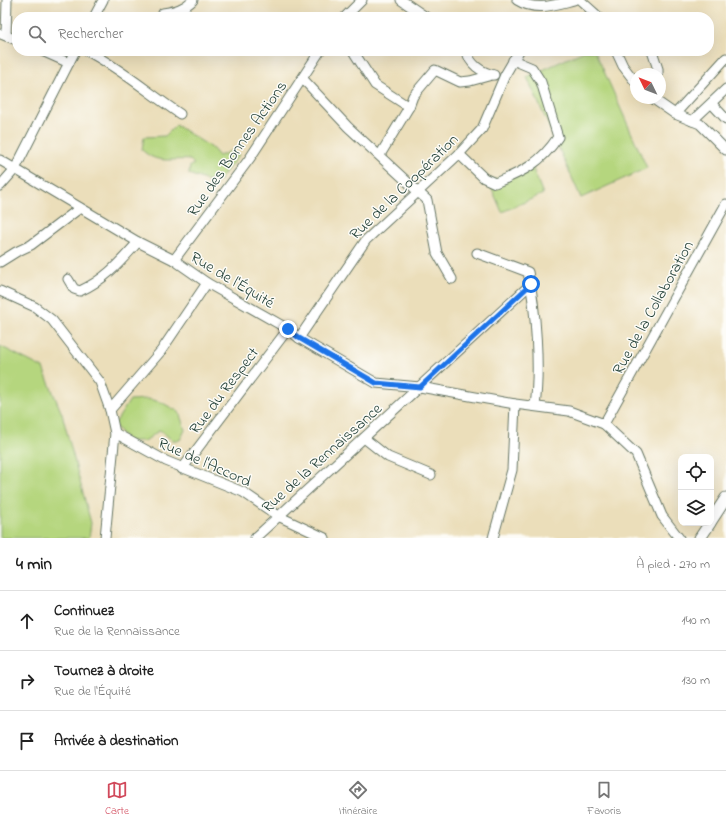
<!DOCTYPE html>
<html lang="fr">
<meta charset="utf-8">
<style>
body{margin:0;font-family:"Indie Flower",sans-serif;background:#f6f6f6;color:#222}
.controls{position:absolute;right:12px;bottom:12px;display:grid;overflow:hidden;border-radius:8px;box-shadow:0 4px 16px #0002}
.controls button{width:36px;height:36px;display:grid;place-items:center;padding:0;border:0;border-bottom:1px solid #e0e0e0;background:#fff;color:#222;font:20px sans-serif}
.compass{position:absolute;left:630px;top:68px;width:36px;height:36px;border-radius:50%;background:#fff;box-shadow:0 4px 16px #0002;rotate:313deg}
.stop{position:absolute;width:12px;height:12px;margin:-9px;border:3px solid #1a73e8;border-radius:50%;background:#fff}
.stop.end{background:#1a73e8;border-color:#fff;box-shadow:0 1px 4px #0008}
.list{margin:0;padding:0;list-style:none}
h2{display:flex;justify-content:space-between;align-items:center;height:52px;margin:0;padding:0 16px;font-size:17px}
h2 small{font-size:13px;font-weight:400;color:#767676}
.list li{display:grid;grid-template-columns:26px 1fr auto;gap:12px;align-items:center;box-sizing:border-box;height:60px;padding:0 16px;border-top:1px solid #e0e0e0}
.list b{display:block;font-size:15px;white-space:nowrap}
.list p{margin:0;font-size:13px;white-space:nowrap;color:#767676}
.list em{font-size:13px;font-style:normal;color:#767676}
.icon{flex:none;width:22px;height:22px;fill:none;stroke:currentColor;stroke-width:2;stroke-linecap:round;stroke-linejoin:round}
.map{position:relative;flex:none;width:726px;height:538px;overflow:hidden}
.search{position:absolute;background:#fff;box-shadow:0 4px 16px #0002;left:12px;right:12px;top:12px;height:44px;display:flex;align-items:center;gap:10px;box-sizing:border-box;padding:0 14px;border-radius:16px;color:#767676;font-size:15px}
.sheet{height:232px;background:#fff}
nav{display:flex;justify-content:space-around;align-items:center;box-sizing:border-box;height:56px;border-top:1px solid #e0e0e0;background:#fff;font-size:11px;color:#767676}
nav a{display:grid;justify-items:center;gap:2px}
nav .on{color:#d1495b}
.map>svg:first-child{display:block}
.green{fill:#b5d67e;stroke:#6a8a59}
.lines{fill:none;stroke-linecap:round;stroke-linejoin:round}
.minor-casing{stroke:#667563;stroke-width:11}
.major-casing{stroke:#667563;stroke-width:13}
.minor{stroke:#fff;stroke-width:9}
.major{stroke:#fff;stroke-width:11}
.route{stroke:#1a73e8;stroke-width:5}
.labels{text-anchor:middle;stroke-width:3;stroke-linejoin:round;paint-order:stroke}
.street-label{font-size:16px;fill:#1f3d34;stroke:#fdfcf7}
</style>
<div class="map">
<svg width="726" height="538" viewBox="0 0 726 538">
<rect width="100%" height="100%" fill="#fdfcf7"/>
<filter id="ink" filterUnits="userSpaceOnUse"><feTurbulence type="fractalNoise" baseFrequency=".025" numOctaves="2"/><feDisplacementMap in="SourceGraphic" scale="8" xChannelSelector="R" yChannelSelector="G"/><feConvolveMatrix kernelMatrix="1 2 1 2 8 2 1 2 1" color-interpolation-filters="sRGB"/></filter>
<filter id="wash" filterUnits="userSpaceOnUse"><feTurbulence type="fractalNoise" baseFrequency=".012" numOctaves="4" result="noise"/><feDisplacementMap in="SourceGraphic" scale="16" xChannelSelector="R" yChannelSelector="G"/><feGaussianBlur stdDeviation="0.9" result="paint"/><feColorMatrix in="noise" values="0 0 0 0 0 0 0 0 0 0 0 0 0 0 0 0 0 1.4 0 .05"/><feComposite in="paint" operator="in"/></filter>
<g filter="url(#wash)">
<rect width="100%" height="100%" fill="#ebdeba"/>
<!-- green -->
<g class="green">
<path d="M584,51H595L647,168L581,198L527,77Z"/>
<path d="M176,125L212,148L219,156L234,150L239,155L218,182L205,180L189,174L190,166L194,164L190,160C171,158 158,165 142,150L144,137L165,136Z"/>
<path d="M531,164L543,194L502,212L489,182Z"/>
<path d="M0,346L43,368L62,414L91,523L89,538H0Z"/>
<path d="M148,399L161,402L179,412L185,430L180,440H172L160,430L145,441H128L114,425L130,400Z"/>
</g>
</g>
<g filter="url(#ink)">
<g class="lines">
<defs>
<g id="minor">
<path d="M401,0L426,17"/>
<path d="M517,0C536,12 554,5 574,0"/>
<path d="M580,0L599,17"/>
<path d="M163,13C175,11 184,9 193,0"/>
<path d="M94,17L103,0"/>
<path d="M345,17L362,0"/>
<path d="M1,34L17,40"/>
<path d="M6,36L7,0"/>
<path d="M42,51L69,63"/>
<path d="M87,51C120,68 149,93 180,114"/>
<path d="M353,51L375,85L409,107"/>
<path d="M467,51C469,64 481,72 494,75"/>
<path d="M616,51L623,66L636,83"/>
<path d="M652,51L658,69V74"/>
<path d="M303,79L348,127L427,200L437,253L452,279"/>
<path d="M652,98L675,114L700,124L726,150"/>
<path d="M712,104L726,119"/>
<path d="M675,114L726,58"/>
<path d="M692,121L726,89"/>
<path d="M459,154L484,178L495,183C523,172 541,163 558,137L541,82L532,68L513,60"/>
<path d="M380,155L409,107L413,96L435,70L460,82L470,81L492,75"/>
<path d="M0,160L138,242L174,260L207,283L288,329L299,338L376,383L420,387L515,404L569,411L604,424L636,454L662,516L679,538"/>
<path d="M0,186L15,169L75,51"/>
<path d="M477,253L528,272C536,309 540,369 535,406"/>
<path d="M174,260L250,158L320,51"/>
<path d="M0,262L16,252L31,245L80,208"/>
<path d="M68,279L74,289L80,291C106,279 119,263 138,242"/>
<path d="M0,291L35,307L52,320L100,382L110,410L115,433L105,538"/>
<path d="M299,338L366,240L459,154L482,129L505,75L519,51"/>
<path d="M110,410L161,351L207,283"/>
<path d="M604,424L726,204"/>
<path d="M115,433L166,461L243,492L278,516L325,538"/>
<path d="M364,438L388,457L431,475"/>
<path d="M182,469L288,329"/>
<path d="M255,538L531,284"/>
<path d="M493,538L512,470L515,404"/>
</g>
<g id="major">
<path d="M711,521L726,498"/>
<path d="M700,538L710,523"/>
</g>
</defs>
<!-- minor casing -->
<use href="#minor" class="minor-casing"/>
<!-- major casing -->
<use href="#major" class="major-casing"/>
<!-- minor -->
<use href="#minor" class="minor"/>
<!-- major -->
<use href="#major" class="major"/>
</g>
</g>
<g class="lines" filter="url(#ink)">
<!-- route -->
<path class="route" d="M288,329L299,338L376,383L420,387L531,284"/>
</g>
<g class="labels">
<!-- street labels -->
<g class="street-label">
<text transform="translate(236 148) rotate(-55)" y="6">Rue des Bonnes Actions</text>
<text transform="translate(403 186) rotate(-44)" y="6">Rue de la Coopération</text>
<text transform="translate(233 279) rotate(31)" y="6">Rue de l'Équité</text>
<text transform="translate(652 307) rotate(-61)" y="6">Rue de la Collaboration</text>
<text transform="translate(223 390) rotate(-53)" y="6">Rue du Respect</text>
<text transform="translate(321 457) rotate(-42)" y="6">Rue de la Rennaissance</text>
<text transform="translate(205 461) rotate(24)" y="6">Rue de l'Accord</text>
</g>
</g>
</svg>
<div class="controls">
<button><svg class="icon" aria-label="locate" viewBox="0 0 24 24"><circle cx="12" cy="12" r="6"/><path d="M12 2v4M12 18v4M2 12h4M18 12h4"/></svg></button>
<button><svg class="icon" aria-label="layers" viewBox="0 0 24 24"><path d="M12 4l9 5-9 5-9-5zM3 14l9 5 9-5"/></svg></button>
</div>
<svg class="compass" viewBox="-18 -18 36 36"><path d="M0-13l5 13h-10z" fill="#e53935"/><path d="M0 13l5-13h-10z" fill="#767676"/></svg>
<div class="stop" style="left:531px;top:284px"></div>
<div class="stop end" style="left:288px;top:329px"></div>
<div class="search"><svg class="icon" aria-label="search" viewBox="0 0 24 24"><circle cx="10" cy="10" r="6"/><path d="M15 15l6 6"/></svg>Rechercher</div>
</div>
<section class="sheet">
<h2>4 min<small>À pied · 270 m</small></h2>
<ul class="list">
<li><svg class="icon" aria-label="ahead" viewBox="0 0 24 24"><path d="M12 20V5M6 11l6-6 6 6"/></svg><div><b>Continuez</b><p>Rue de la Rennaissance</p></div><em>140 m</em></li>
<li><svg class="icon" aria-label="right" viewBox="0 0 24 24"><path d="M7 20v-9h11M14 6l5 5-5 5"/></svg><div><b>Tournez à droite</b><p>Rue de l'Équité</p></div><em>130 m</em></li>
<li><svg class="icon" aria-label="arrive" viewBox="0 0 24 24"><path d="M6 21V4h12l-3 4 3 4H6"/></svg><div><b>Arrivée à destination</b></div></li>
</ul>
</section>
<nav>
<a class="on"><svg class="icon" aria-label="map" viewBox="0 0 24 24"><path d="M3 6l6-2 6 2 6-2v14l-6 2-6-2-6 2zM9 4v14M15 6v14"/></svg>Carte</a>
<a><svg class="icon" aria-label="directions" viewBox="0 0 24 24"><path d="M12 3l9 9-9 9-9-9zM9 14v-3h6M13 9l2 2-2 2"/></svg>Itinéraire</a>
<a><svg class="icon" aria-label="saved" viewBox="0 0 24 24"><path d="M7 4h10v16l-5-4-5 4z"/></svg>Favoris</a>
</nav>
